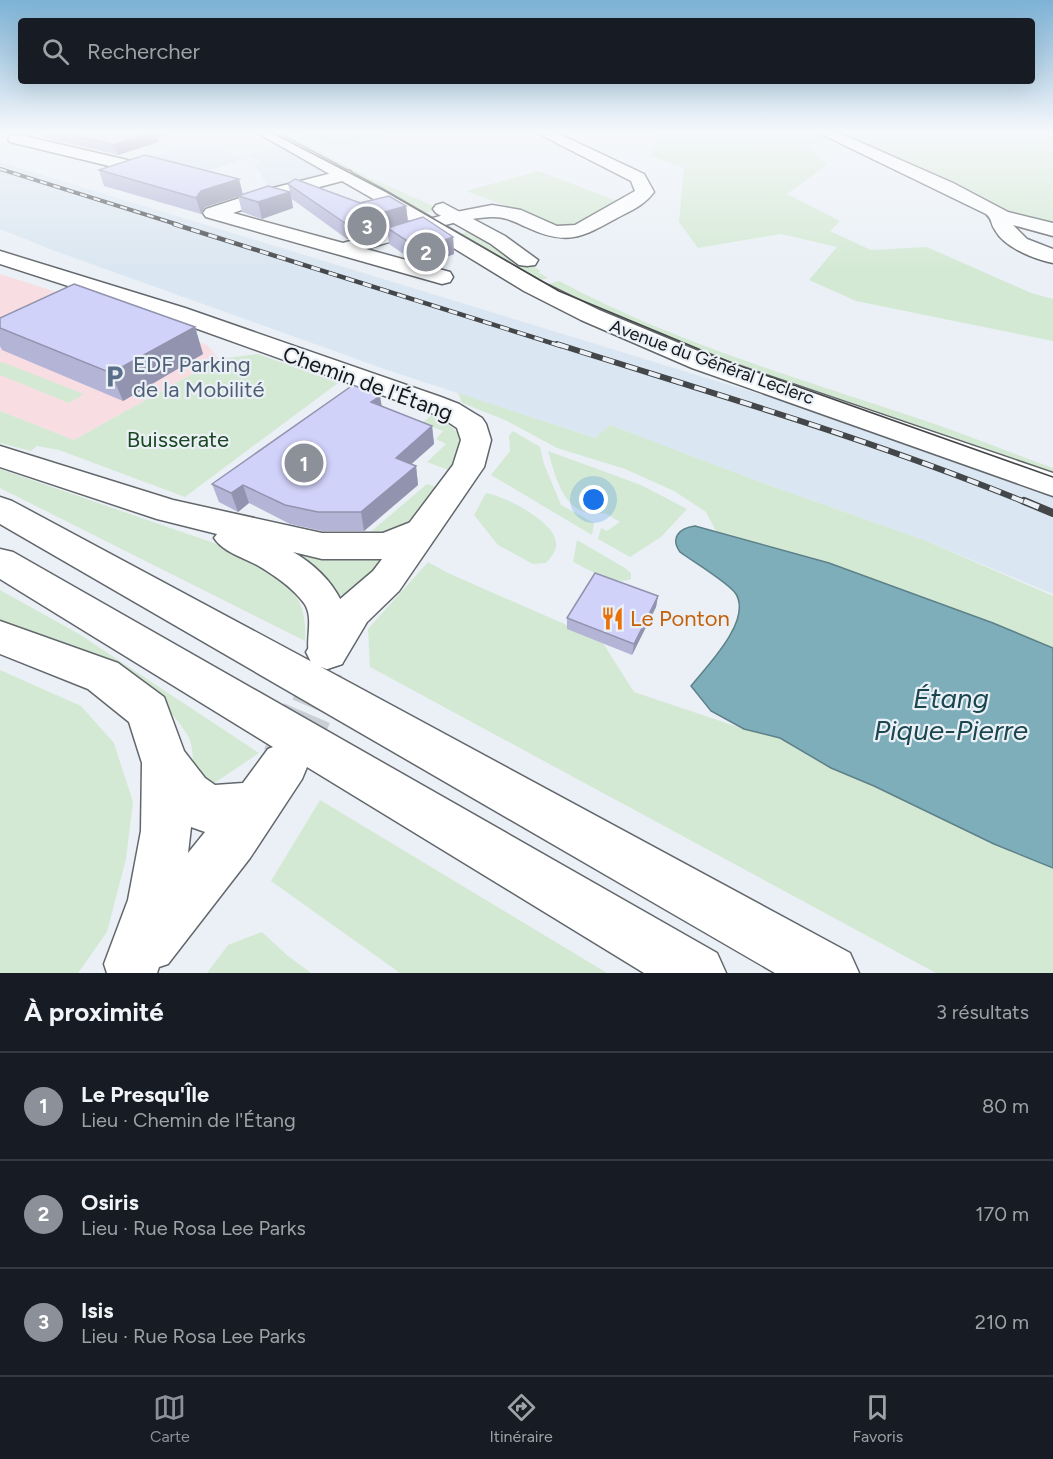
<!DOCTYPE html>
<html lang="fr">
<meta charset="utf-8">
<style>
body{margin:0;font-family:Figtree,sans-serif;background:#242831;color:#f1f3f6}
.you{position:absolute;left:594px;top:500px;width:21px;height:21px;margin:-15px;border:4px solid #fff;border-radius:50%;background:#1a73e8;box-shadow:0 0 0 9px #1a73e833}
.badge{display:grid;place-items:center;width:39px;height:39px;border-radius:50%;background:#8c9099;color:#fff;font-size:20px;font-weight:700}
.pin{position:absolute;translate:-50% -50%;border:3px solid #fff;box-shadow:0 2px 6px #0006}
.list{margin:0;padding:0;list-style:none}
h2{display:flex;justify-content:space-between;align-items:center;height:78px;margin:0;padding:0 24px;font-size:26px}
h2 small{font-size:20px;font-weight:400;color:#9ea1a6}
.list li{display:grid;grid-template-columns:39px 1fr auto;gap:18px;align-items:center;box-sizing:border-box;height:108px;padding:0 24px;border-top:2px solid #363941}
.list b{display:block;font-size:22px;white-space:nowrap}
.list p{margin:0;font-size:20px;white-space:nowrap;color:#9ea1a6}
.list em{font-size:20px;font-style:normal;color:#9ea1a6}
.icon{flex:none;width:33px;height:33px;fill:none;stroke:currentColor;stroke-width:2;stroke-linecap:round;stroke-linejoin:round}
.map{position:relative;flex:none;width:1053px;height:973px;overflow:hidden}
.search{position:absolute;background:#171b24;box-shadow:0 6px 24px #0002;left:18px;right:18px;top:18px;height:66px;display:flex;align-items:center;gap:15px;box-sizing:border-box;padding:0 21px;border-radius:6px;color:#9ea1a6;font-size:22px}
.sheet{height:402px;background:#171b24}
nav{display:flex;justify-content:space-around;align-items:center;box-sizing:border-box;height:84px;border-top:2px solid #363941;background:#171b24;font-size:16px;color:#9ea1a6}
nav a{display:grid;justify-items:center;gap:3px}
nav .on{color:#8c9099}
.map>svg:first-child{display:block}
.commercial{fill:#f8dee3}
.built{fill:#dae6f1}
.green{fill:#d4e9d4}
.water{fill:#7daeba;stroke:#5e8089;stroke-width:1.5}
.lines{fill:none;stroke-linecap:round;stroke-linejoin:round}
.highway-tunnel-far1{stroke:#cacfd5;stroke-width:38;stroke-dasharray:38 20;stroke-linecap:butt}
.highway-tunnel{stroke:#cacfd5;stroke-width:50;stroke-dasharray:50 26;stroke-linecap:butt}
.minor-casing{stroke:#62676c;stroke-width:3}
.major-casing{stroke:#62676c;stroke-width:3}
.highway-casing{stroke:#62676c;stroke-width:3}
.minor{fill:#fff;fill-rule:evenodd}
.major{fill:#fff;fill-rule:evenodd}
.highway{fill:#fff;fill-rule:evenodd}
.tram{stroke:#44474a;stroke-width:1.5}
.rail-far3-casing{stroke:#44474a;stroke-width:4}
.rail-far2-casing{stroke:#44474a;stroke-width:4.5}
.rail-far1-casing{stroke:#44474a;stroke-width:6}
.rail-casing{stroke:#44474a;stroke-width:8}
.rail-far3{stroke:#eaf0f6;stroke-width:2;stroke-dasharray:7;stroke-linecap:butt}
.rail-far2{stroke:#eaf0f6;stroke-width:3;stroke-dasharray:9;stroke-linecap:butt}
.rail-far1{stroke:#eaf0f6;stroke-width:4;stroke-dasharray:12;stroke-linecap:butt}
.rail{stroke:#eaf0f6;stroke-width:5;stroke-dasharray:16;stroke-linecap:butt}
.wall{fill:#b4b5d6}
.shaded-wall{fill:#9293ae}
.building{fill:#d1d2f9;stroke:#9293ae;stroke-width:1.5}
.labels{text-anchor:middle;stroke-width:4.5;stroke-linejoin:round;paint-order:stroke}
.far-street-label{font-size:18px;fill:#141618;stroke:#eaf0f6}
.service-label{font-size:22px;fill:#4e5e75;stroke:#eaf0f6;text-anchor:start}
.street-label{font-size:22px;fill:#141618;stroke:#eaf0f6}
.park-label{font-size:22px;fill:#1a4820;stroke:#eaf0f6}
.food-label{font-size:22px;fill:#c56008;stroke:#eaf0f6;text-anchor:start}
.near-water-label{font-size:28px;font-style:italic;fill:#1a4650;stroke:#eaf0f6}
</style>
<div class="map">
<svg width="1053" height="973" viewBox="0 0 1053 973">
<rect width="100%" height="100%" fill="#eaf0f6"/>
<!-- commercial -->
<path class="commercial" d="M0,274L75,298L207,345L219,359L74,440L0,411Z"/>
<!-- built -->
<g class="built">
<path d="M194,144L241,157L281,148L334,174L270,188L254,165L260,163L250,156L193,177L130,162Z"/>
<path d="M0,162L815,411L1049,495L1053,496V594L924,540L768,485L610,425L595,438L387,370L55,251L0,229Z"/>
</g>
<!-- green -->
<g class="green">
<path d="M267,132H281L368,177L440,209L417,215Z"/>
<path d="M305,132H393L394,133L336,148Z"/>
<path d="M651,132H1053V226L1009,215L837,139L806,146L827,165L787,194L840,221L830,231L871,250L927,247L1031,293L1053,299V341L856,301L809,280L837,247L781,234L698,248L679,222L684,168L651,156L660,136Z"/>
<path d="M539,171L619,202L576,225L563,227L466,191Z"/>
<path d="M470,231L541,271L538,272L548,278L532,283L456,235Z"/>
<path d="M559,281C673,342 798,378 920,419C965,434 1009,452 1053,468V481L702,359L544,285Z"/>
<path d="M258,354L338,383L185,497L59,450L37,446L31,451L0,443V411L74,440L219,359Z"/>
<path d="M2,362L84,394L69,403L0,375V363Z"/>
<path d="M458,393L595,438L610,425L768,485L924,540L1053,596V648L993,623L829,563L717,533L706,512L674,491L625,469L557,448L505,420L462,403Z"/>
<path d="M432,415C463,431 468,440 451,471L427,462L446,444L436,439L443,431L422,423Z"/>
<path d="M513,431L540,447L544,464L561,505L594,523L592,535L491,475L510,451L509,436Z"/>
<path d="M548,451L641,485L687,509L661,537L630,557L598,539L601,528L607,531L620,522L605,513C565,519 557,482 548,451Z"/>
<path d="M0,469L260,559C290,585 308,599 305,641L0,488Z"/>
<path d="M427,484L438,488C421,508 398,541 367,535Z"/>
<path d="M486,493C504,496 549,519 555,538C559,549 552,556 546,563L533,564L498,545L474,515Z"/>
<path d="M577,540L625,568L631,573V579C615,586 588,569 573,562Z"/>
<path d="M275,541L372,556L381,560C372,581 356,590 336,597Z"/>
<path d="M428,562L448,573L601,640L634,692L744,729L780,738L831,768L874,786L994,844L1053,868V973H936L370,667L368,629Z"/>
<path d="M0,590L79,634L259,753L210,786L194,772C193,761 193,745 188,736C156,677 59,651 0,628Z"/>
<path d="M0,670L81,706L114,743L133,802L126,859L107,932L78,973H0Z"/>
<path d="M320,800L607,973H400L271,881Z"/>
<path d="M262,932L288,956L311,973H207L228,945Z"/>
</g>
<!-- water -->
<path class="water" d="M695,526L829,563L993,623L1053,648V868L994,844L874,786L831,768L780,738L744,729L711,711L691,686C707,666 752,621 736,594C729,583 692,561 680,552C670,538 679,528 695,526Z"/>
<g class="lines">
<!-- highway-tunnel-far1 -->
<path class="highway-tunnel-far1" d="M310,707L321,681L325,662"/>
<!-- highway-tunnel -->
<path class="highway-tunnel" d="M287,759L310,706"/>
<defs>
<g id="minor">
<path d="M535,132H555L644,174L654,192C645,205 630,211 617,218C581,238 566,246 526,227C515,222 504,216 491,217C456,218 402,239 366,249L450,272L453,277L450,282L442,284L206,217L203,213L206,209L261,191L344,170L350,171L353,175L350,179L273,199L233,213L343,243L451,213L492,205L521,210L557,226L575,225L635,191L631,181Z"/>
<path d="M817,132H837L953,183L1008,212L1053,223V236L1013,225L1027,239L1053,249V263C1034,259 1005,248 995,230C990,223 993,220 986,214Z"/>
<path d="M16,134L140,163L142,167L140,171L134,172L10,142L8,139L10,136Z"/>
<path d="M0,251L185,308L441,397L459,404L482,418L486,424L491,440L484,467L399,591L367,622L342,664L327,669L312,664L306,652L339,600L373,571L453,465L461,440L457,428L439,416L421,409L167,318L0,264Z"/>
</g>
<g id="major">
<path d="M256,132H275L382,189L540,281L599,310L710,356L1053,473V496L692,368L581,320L524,291L370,197Z"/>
<path d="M443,203L505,236L538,260L535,265L527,266L519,265L491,244L436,213L433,209L436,205Z"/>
</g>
<g id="highway">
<path d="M0,446L173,500L322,533H383L421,518L433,521L439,530L433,539L387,559H322L293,552C332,574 364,619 342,664L327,669L319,666L850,953L859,973H775L0,524V497L12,501L312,662C302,644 316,620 304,603C292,587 274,575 257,565C242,557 223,552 214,538L217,534L157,519L0,467Z"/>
<path d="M0,549L13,552L717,953L726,973H644L307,767L302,779L250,858L168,964L159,967L157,973H107L104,964L128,900L141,831L142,763L129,722L88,689L0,654V621L118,663L164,697L184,751L205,778L215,785L243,783L268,749L273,747L0,579ZM191,827L205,832L188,853Z"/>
</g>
</defs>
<!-- minor casing -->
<use href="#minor" class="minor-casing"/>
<!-- major casing -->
<use href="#major" class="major-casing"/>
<!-- highway casing -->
<use href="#highway" class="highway-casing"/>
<!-- minor -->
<use href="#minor" class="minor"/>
<!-- major -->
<use href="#major" class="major"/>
<!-- highway -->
<use href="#highway" class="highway"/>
<!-- tram -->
<path class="tram" d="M271,132L387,192L559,291L737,365L1053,477"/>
<defs>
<path id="rail-far3" d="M0,169L179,225"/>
<path id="rail-far2" d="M174,224L561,346"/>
<path id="rail-far1" d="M557,344C714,394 874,440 1027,503"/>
<path id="rail" d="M1024,501L1053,513"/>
</defs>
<!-- rail-far3 casing -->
<use href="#rail-far3" class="rail-far3-casing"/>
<!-- rail-far2 casing -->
<use href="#rail-far2" class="rail-far2-casing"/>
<!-- rail-far1 casing -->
<use href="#rail-far1" class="rail-far1-casing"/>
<!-- rail casing -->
<use href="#rail" class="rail-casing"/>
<!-- rail-far3 -->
<use href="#rail-far3" class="rail-far3"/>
<!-- rail-far2 -->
<use href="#rail-far2" class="rail-far2"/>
<!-- rail-far1 -->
<use href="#rail-far1" class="rail-far1"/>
<!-- rail -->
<use href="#rail" class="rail"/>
</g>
<!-- wall -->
<g class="wall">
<path d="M42,132H174L158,138L159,142L118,155L45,138Z"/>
<path d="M99,170L239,179L243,195L205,207L201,214L104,186Z"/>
<path d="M288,184L360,203L406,206L408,221L453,237L454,254L429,263L411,259L389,244L387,228L347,239L292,199L293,208L262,219L242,212L238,196L290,192Z"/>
<path d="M0,318L195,327L203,354L123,401L2,350L0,346Z"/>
<path d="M382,406L432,426L434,444L411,464L416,466L418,485L364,531H322L290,524L249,503L238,512L219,502L212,484Z"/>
<path d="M658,596L656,607L632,655L567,629V618Z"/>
</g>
<!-- shaded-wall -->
<g class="shaded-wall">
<path d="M150,132H174L158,138L159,142L118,155L114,145Z"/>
<path d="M239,179L243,195L205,207L201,214L196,198L201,191Z"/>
<path d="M290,192L293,208L262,219L258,202Z"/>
<path d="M406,206L408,223L347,239L345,223Z"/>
<path d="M453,237L454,254L429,263L427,246Z"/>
<path d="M195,327L203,354L123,401L111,373Z"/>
<path d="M380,396L383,413L371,402Z"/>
<path d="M432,426L434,444L398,476L396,458Z"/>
<path d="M416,466L418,485L364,531L361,512Z"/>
<path d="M243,485L249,503L238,512L231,493Z"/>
<path d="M658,596L656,607L632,655L634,644Z"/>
</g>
<!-- building -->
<g class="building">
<path d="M60,132H153L114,145Z"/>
<path d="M145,155L239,179L201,191L196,198L99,170Z"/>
<path d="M295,179L360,203L389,196L406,206L345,223L288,184Z"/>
<path d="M268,186L290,192L258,202L238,196Z"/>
<path d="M423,217L453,237L427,246L409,242L387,228Z"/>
<path d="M74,284L195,327L111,373L0,328V318Z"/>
<path d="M353,385L380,396L371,402L432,426L396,458L416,466L361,512H318L285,505L243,485L231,493L212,484Z"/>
<path d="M595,573L658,596L634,644L567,618Z"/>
</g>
<!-- sky -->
<linearGradient id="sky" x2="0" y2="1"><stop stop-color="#7db2d6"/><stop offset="0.49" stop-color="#f6f8fb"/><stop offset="1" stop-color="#f6f8fb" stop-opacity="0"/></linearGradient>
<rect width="1053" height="269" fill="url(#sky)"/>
<!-- icons -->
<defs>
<symbol id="parking-bare" viewBox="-9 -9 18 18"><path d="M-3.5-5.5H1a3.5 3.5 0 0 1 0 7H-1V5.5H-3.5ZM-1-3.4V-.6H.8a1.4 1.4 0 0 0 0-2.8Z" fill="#5c6f8a" stroke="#eaf0f6" stroke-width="2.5" paint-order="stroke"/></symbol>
<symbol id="restaurant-bare" viewBox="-9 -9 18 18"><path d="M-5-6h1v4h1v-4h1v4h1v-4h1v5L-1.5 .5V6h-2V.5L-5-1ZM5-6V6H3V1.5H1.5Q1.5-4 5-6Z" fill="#e8710a" stroke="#eaf0f6" stroke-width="2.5" paint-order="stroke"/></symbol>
</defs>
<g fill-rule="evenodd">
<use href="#parking-bare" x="98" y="360" width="33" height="33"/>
<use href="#restaurant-bare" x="596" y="602" width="33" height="33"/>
</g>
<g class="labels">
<!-- far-street labels -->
<g class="far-street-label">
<text transform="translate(712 362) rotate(20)" y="6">Avenue du Général Leclerc</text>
</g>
<!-- service labels -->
<g class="service-label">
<text x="133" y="372">EDF Parking<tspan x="133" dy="25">de la Mobilité</tspan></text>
</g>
<!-- street labels -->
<g class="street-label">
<text transform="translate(368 383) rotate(20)" y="8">Chemin de l'Étang</text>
</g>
<!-- park labels -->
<g class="park-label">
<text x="178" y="447">Buisserate</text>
</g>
<!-- food labels -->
<g class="food-label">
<text x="630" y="626">Le Ponton</text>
</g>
<!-- near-water labels -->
<g class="near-water-label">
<text x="951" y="708">Étang<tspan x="951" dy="32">Pique-Pierre</tspan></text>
</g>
</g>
</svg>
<div class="you"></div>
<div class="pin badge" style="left:304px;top:463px">1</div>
<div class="pin badge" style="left:426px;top:252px">2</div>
<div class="pin badge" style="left:367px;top:226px">3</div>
<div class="search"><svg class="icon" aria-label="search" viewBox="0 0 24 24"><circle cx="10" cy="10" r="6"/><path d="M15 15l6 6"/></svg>Rechercher</div>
</div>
<section class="sheet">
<h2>À proximité<small>3 résultats</small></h2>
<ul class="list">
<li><span class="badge">1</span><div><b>Le Presqu'Île</b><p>Lieu · Chemin de l'Étang</p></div><em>80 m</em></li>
<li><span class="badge">2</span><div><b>Osiris</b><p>Lieu · Rue Rosa Lee Parks</p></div><em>170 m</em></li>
<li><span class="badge">3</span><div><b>Isis</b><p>Lieu · Rue Rosa Lee Parks</p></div><em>210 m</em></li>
</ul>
</section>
<nav>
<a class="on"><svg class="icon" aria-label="map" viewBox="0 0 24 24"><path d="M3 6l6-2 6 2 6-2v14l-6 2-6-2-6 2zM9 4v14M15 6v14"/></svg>Carte</a>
<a><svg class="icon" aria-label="directions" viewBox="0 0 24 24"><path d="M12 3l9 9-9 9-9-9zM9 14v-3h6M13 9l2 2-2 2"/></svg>Itinéraire</a>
<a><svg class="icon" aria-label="saved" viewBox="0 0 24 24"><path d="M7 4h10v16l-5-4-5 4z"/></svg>Favoris</a>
</nav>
